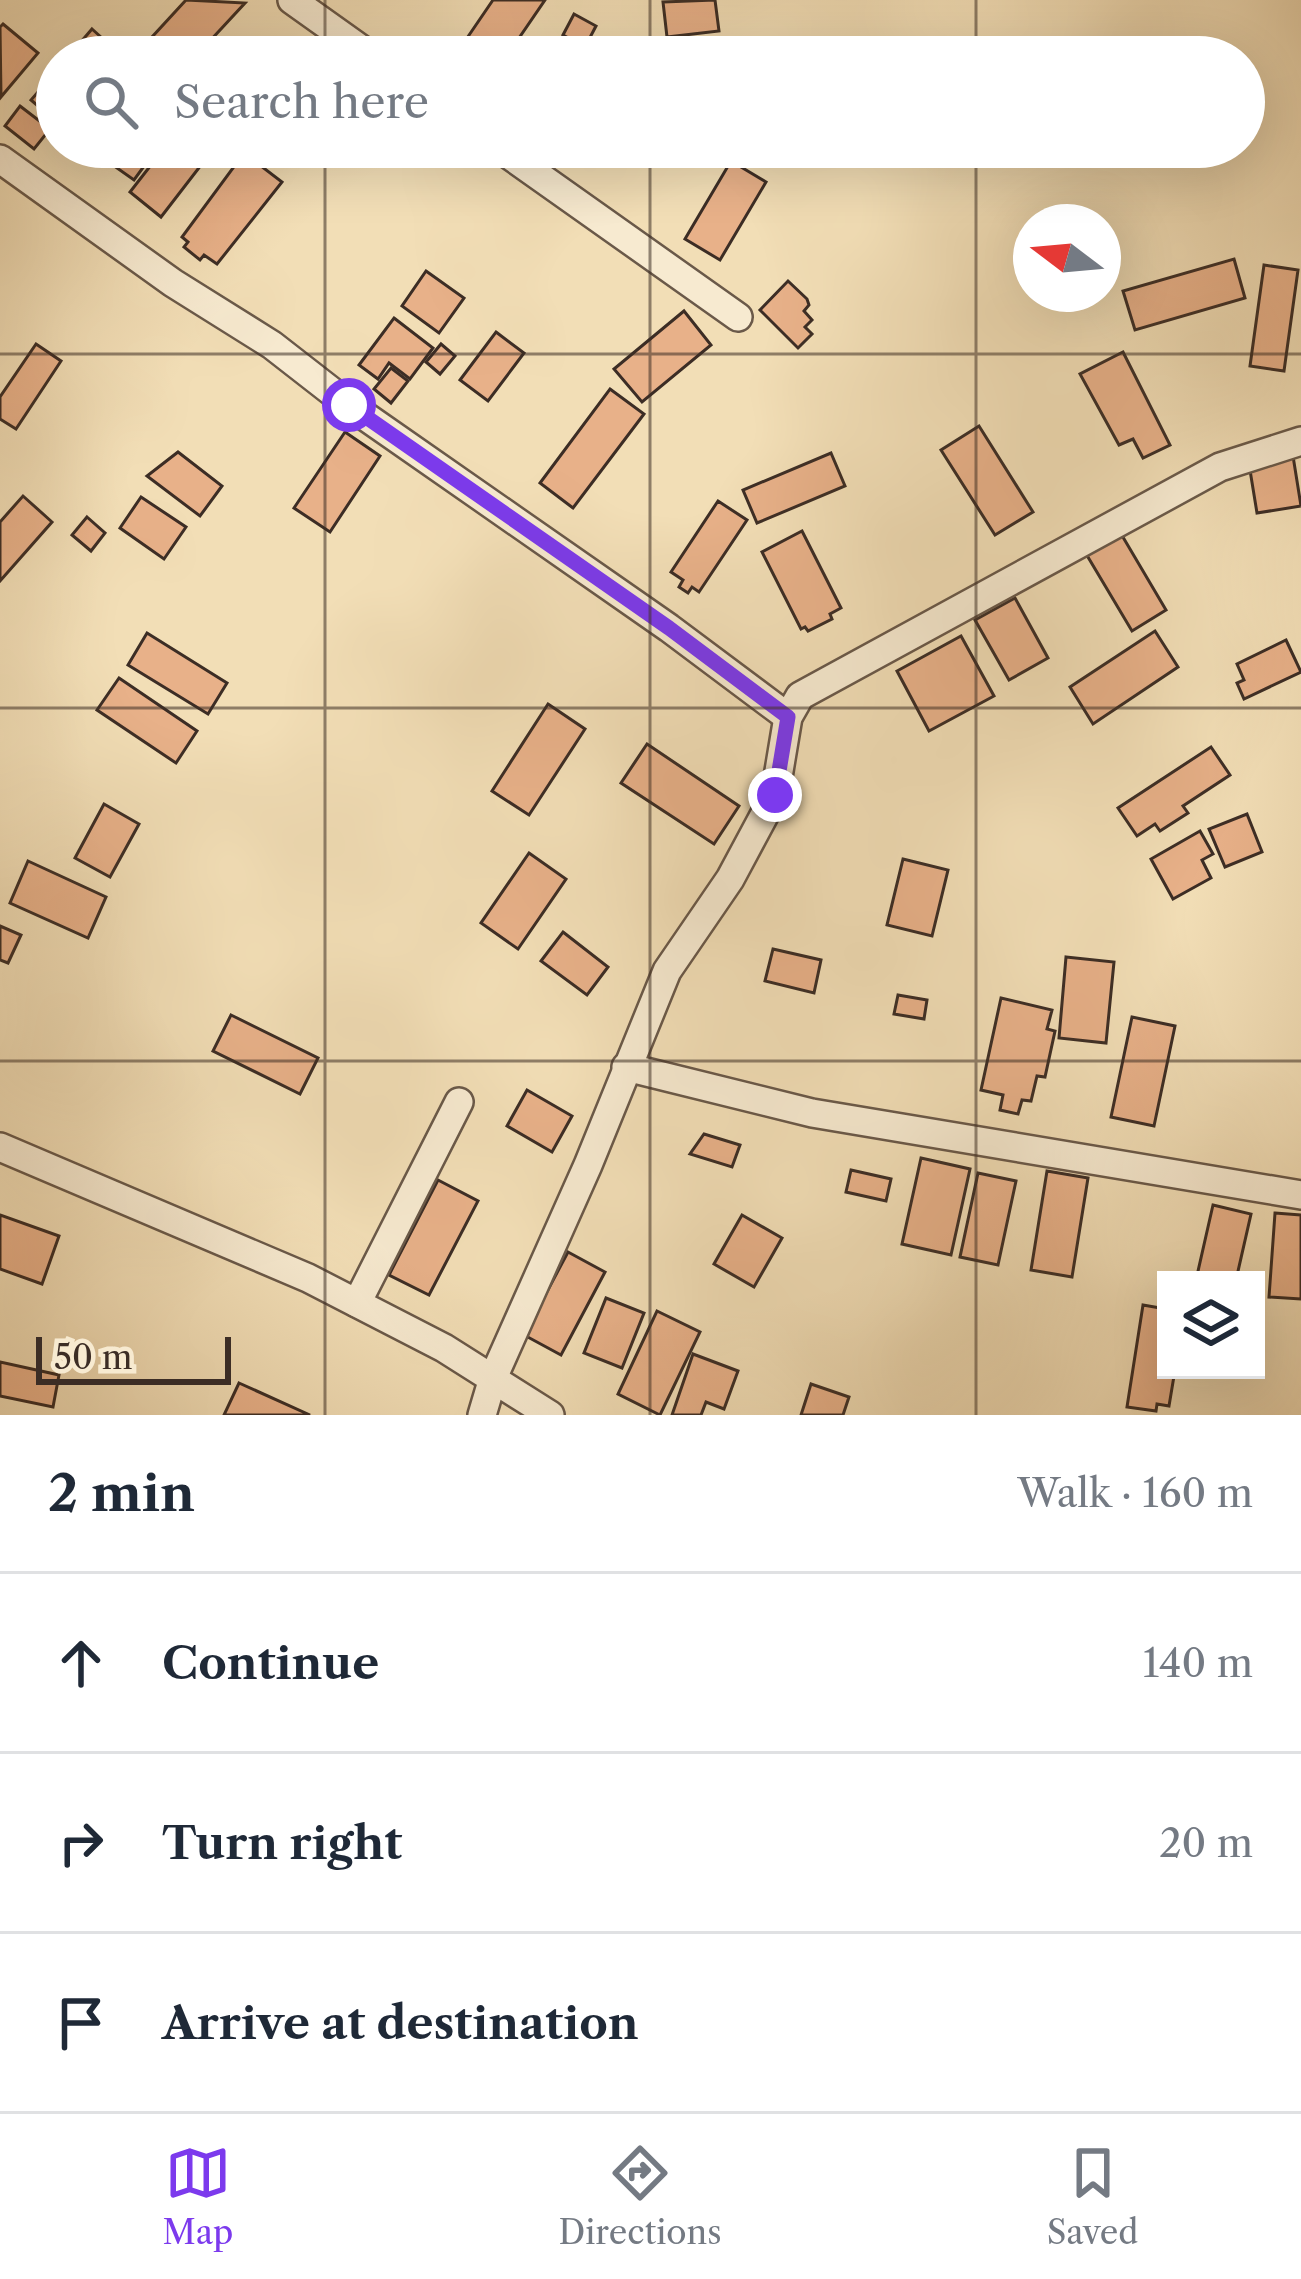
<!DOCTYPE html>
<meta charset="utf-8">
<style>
body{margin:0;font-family:"Libre Caslon Text",serif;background:#f2f2f3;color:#1f2937}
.controls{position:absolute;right:36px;bottom:36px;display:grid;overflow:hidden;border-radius:0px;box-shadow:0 12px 48px #0002}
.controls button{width:108px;height:108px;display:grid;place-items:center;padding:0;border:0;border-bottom:3px solid #e0e1e3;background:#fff;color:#1f2937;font:60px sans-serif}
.compass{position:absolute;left:1013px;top:204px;width:108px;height:108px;border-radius:50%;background:#fff;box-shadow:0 12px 48px #0002;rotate:286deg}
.scale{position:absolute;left:36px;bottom:30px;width:195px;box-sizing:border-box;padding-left:12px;border:6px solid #3c2d25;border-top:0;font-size:33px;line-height:42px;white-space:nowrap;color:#3c2d25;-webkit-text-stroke:9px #f7ead0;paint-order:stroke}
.stop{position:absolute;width:36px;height:36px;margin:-27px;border:9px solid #7c3aed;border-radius:50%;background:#fff}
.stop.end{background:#7c3aed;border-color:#fff;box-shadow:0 3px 12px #0008}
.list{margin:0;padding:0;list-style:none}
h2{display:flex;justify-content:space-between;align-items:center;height:156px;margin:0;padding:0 48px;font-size:51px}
h2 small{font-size:39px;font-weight:400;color:#747a83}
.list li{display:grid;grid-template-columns:78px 1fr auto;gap:36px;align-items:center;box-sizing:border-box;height:180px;padding:0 48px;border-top:3px solid #e0e1e3}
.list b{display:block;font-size:45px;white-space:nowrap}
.list em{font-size:39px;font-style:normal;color:#747a83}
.icon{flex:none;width:66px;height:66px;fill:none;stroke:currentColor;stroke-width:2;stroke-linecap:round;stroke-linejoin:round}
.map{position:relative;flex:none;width:1301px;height:1415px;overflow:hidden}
.search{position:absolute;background:#fff;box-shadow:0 12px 48px #0002;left:36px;right:36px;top:36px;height:132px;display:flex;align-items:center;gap:30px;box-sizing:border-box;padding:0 42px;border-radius:66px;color:#747a83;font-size:45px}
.sheet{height:696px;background:#fff}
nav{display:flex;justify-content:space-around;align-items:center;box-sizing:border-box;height:168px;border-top:3px solid #e0e1e3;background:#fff;font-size:33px;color:#747a83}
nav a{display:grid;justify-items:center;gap:6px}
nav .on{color:#7c3aed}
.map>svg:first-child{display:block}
.building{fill:#e8b189;stroke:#3c2d25;stroke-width:3}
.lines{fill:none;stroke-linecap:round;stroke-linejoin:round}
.minor-casing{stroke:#6a5949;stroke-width:32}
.minor{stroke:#f7ead0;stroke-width:27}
.route{stroke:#7c3aed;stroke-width:15}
.grid{fill:none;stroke:#3c2d25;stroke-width:3;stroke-opacity:0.55}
</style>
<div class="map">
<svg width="1301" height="1415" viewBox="0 0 1301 1415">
<rect width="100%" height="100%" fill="#f2deb6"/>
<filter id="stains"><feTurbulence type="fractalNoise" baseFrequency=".00167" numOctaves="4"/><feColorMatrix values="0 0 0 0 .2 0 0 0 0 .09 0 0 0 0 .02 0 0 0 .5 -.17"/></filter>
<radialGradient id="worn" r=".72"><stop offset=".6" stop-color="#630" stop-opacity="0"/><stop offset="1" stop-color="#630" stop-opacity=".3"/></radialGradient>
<!-- building -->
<g class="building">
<path d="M186,0L245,3L195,57H150L141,49Z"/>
<path d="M493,0H545L506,57H471L477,49L465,41Z"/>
<path d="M715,0L719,31L667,37L663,2Z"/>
<path d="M574,14L596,26L585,47L563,35Z"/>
<path d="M3,24L38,53L1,97L0,27Z"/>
<path d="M92,29L123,57H68Z"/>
<path d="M57,70V105L54,102L45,112L31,100Z"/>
<path d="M20,106L50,129L34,149L5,126Z"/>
<path d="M111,147H158L134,180L107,161L115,150Z"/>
<path d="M165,147H215L161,217L130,192Z"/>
<path d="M244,153L282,182L217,264L204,255L200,260L184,247L188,242L182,237Z"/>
<path d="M731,161L766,182L720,260L685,239Z"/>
<path d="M1234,259L1245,298L1135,330L1123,291Z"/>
<path d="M1264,265L1298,270L1284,371L1250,366Z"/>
<path d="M426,271L464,298L439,333L402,306Z"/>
<path d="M788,281L807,299L809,305L804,311L812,320L805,327L812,334L798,348L760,310Z"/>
<path d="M684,311L711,345L642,402L614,369Z"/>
<path d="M394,318L433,348L410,379L389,363L378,379L359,365Z"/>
<path d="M496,332L524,353L488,401L460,380Z"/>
<path d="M36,344L61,361L16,429L0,419V397Z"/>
<path d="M441,344L455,356L440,374L426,362Z"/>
<path d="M1123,352L1170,445L1143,458L1133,439L1119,445L1080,374Z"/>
<path d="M391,368L408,381L391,403L374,389Z"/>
<path d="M610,389L644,414L573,508L540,483Z"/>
<path d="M979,426L1033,512L995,535L941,450Z"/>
<path d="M345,432L380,456L330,532L294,508Z"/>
<path d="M178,452L222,486L200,516L147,476Z"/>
<path d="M831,453L845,486L757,523L743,490Z"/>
<path d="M1293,456L1301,506L1257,513L1249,464Z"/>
<path d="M23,496L52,522L0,581V522Z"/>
<path d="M141,497L186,527L164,559L120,528Z"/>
<path d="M718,501L747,520L699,592L692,587L688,593L679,587L683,580L671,572Z"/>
<path d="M87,517L105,533L91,551L72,535Z"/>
<path d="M1117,527L1166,610L1132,631L1082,547Z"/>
<path d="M802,531L841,608L830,614L832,619L808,631L805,627L801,629L762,552Z"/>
<path d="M1015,598L1048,658L1009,680L975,620Z"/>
<path d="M1155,631L1178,667L1093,724L1070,687Z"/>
<path d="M147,633L227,683L208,714L128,665Z"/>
<path d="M961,636L994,696L929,731L897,671Z"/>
<path d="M1286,640L1301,672L1244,699L1237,683L1244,680L1237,664Z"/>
<path d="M119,678L197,731L176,763L97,710Z"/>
<path d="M548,704L585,729L529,815L492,791Z"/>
<path d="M647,744L739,806L714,844L621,783Z"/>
<path d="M1211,747L1230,775L1183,806L1188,813L1160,831L1155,824L1137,836L1118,808Z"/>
<path d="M104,804L139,824L110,877L75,858Z"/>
<path d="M1247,814L1262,852L1225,867L1209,829Z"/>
<path d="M1200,831L1213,854L1202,860L1211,878L1173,899L1151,859Z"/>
<path d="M529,853L566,879L518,949L481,923Z"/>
<path d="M903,859L948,870L932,936L887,925Z"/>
<path d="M28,861L106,897L88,938L10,903Z"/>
<path d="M0,926L21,935L8,963L0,960Z"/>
<path d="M563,932L608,967L587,995L541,961Z"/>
<path d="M773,949L821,960L814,993L765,981Z"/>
<path d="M1066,957L1114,962L1106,1043L1059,1038Z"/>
<path d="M898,995L927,1000L924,1019L894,1014Z"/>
<path d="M1001,998L1052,1010L1047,1029L1055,1031L1045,1077L1037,1076L1031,1101L1022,1100L1018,1114L1000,1110L1003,1095L981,1090Z"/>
<path d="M231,1015L318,1058L300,1094L213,1051Z"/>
<path d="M1132,1017L1175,1026L1154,1126L1111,1117Z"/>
<path d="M527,1090L572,1116L552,1152L507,1126Z"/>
<path d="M704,1134L740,1145L732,1167L690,1154Z"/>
<path d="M921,1158L970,1169L951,1255L902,1244Z"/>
<path d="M851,1170L891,1179L886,1201L846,1192Z"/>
<path d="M1047,1171L1088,1178L1072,1277L1031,1270Z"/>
<path d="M978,1173L1016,1181L998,1265L960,1257Z"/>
<path d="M438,1180L478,1201L429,1295L389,1275Z"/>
<path d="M1213,1205L1251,1214L1236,1280H1196Z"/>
<path d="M1275,1213L1301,1215V1299L1269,1297Z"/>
<path d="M0,1215L59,1236L42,1284L0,1269Z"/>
<path d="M742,1215L782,1238L754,1287L714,1264Z"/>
<path d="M568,1252L605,1272L561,1355L524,1335Z"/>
<path d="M606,1298L644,1313L622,1368L584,1353Z"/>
<path d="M1143,1305L1166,1309V1370H1175L1169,1406L1157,1404L1156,1411L1127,1407Z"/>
<path d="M657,1311L700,1332L660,1415L618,1394Z"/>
<path d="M693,1354L738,1371L724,1409L706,1402L701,1415H672Z"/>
<path d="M0,1362L59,1375L53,1407L0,1396Z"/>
<path d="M239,1383L310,1415H224Z"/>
<path d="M811,1384L849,1397L843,1415H801Z"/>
</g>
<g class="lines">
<defs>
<g id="minor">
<path d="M292,0L372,57"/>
<path d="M498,147L738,317"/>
<path d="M0,159L173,283L272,345L349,405L669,628L788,717"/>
<path d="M626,1067L812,1113L1301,1195"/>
<path d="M0,1147L308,1278L444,1348L550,1415"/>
<path d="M357,1303L459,1102"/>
<path d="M482,1415L493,1378L588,1165L667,971L730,879L775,795L788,717L800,696L1220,467L1301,441"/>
</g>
</defs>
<!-- minor casing -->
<use href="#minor" class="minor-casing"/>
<!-- minor -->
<use href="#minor" class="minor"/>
</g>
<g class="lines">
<!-- route -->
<path class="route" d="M349,405L669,628L788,717L775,795"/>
</g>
<!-- grid -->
<path class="grid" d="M325,0V57M650,0V57M976,0V57M325,147V1415M650,147V1415M976,147V1415M0,354H1301M0,708H1301M0,1061H1301"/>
<rect width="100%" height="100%" filter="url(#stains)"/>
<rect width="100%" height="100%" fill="url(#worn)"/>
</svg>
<div class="controls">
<button><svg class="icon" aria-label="layers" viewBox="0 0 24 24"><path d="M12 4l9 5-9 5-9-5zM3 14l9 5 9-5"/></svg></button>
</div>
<svg class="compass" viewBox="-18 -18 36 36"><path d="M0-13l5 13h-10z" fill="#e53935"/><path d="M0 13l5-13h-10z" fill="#747a83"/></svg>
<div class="scale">50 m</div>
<div class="stop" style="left:349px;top:405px"></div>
<div class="stop end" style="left:775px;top:795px"></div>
<div class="search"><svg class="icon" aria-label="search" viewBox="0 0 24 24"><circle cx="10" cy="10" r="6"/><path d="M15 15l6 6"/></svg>Search here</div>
</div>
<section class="sheet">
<h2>2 min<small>Walk · 160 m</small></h2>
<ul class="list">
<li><svg class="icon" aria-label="ahead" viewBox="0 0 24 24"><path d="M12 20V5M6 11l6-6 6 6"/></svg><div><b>Continue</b></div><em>140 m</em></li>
<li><svg class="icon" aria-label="right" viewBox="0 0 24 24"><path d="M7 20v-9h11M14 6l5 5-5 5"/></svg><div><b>Turn right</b></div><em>20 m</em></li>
<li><svg class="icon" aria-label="arrive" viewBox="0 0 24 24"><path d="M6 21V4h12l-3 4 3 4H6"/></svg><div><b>Arrive at destination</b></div></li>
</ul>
</section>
<nav>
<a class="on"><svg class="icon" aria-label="map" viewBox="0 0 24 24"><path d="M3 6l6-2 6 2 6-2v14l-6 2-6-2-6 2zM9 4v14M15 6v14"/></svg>Map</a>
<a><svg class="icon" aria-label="directions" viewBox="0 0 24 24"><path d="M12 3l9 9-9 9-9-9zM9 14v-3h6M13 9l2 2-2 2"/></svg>Directions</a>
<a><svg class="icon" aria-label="saved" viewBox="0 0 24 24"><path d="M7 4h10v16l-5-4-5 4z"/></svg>Saved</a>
</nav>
